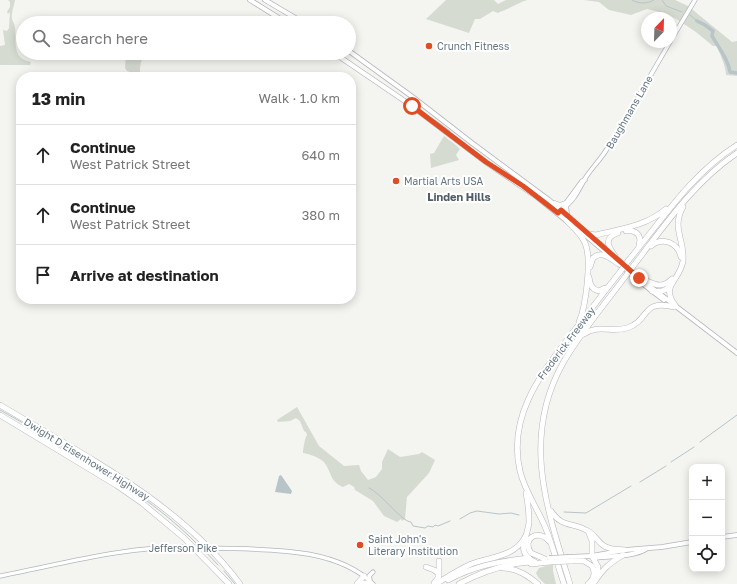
<!DOCTYPE html>
<meta charset="utf-8">
<style>
body{margin:0;font-family:"Golos Text",sans-serif;background:#f6f6f6;color:#222}
.controls{position:absolute;right:12px;bottom:12px;display:grid;overflow:hidden;border-radius:8px;box-shadow:0 2px 10px #0003}
.controls button{width:36px;height:36px;display:grid;place-items:center;padding:0;border:0;border-bottom:1px solid #e0e0e0;background:#fff;color:#222;font:20px sans-serif}
.compass{position:absolute;left:641px;top:12px;width:36px;height:36px;border-radius:50%;background:#fff;box-shadow:0 2px 10px #0003;rotate:23deg}
.stop{position:absolute;width:12px;height:12px;margin:-9px;border:3px solid #e04d24;border-radius:50%;background:#fff}
.stop.end{background:#e04d24;border-color:#fff;box-shadow:0 1px 4px #0008}
.list{margin:0;padding:0;list-style:none}
h2{display:flex;justify-content:space-between;align-items:center;height:52px;margin:0;padding:0 16px;font-size:17px}
h2 small{font-size:13px;font-weight:400;color:#767676}
.list li{display:grid;grid-template-columns:26px 1fr auto;gap:12px;align-items:center;box-sizing:border-box;height:60px;padding:0 16px;border-top:1px solid #e0e0e0}
.list b{display:block;font-size:15px;white-space:nowrap}
.list p{margin:0;font-size:13px;white-space:nowrap;color:#767676}
.list em{font-size:13px;font-style:normal;color:#767676}
.icon{flex:none;width:22px;height:22px;fill:none;stroke:currentColor;stroke-width:2;stroke-linecap:round;stroke-linejoin:round}
.map{position:relative;flex:none;width:737px;height:584px;overflow:hidden}
.search{position:absolute;background:#fff;box-shadow:0 2px 10px #0003;left:16px;top:16px;width:340px;height:44px;display:flex;align-items:center;gap:10px;box-sizing:border-box;padding:0 14px;border-radius:22px;color:#767676;font-size:15px}
.panel{position:absolute;background:#fff;box-shadow:0 2px 10px #0003;left:16px;top:72px;width:340px;height:232px;border-radius:16px}
.map>svg:first-child{display:block}
.green{fill:#d5dbd1}
.water{fill:#b9c4c8}
.lines{fill:none;stroke-linecap:round;stroke-linejoin:round}
.stream{stroke:#b9c4c8;stroke-width:1}
.river{stroke:#b9c4c8;stroke-width:3.5}
.secondary-casing{stroke:#b1b7bb;stroke-width:5}
.primary-casing{stroke:#b4b8bc;stroke-width:5.5}
.motorway-casing{stroke:#b4b7ba;stroke-width:6}
.secondary{stroke:#fff;stroke-width:3.5}
.primary{stroke:#fff;stroke-width:4}
.motorway{stroke:#fff;stroke-width:5}
.secondary-bridge-casing{stroke:#b1b7bb;stroke-width:5;stroke-linecap:butt}
.primary-bridge-casing{stroke:#b4b8bc;stroke-width:5.5;stroke-linecap:butt}
.motorway-bridge-casing{stroke:#b4b7ba;stroke-width:6;stroke-linecap:butt}
.secondary-bridge{stroke:#fff;stroke-width:3.5}
.primary-bridge{stroke:#fff;stroke-width:4}
.motorway-bridge{stroke:#fff;stroke-width:5}
.route{stroke:#e04d24;stroke-width:5}
.poi-dot{fill:#e04d24;stroke:#fff;stroke-width:1.5}
.labels{text-anchor:middle;stroke-width:4;stroke-linejoin:round;paint-order:stroke}
.poi-label{font-size:10px;fill:#637481;stroke:#fff;text-anchor:start}
.street-label{font-size:10px;fill:#637481;stroke:#fff}
.neighbourhood-label{font-size:11px;font-weight:bold;fill:#515d66;stroke:#fff}
</style>
<div class="map">
<svg width="737" height="584" viewBox="0 0 737 584">
<rect width="100%" height="100%" fill="#f4f4f0"/>
<!-- green -->
<g class="green">
<path d="M8,0H15C14,6 11,13 12,19C13,22 15,25 15,28C17,42 11,58 31,62L30,65H0V46L5,45L3,30L7,31L9,28L10,12L8,14L7,12L10,7V2Z"/>
<path d="M446,0H494L498,4L506,0H527C520,2 514,6 507,9C504,11 501,11 498,13L493,11L480,19H475L469,33L426,19Z"/>
<path d="M584,0H675L688,6L732,42L737,41V76L726,75C726,66 720,55 717,46H713L696,32L678,20L667,14L647,9L631,15L609,10L599,2Z"/>
<path d="M126,53H149L150,54C140,56 140,66 140,75L127,71L125,68Z"/>
<path d="M444,136L457,146L460,149L456,155L459,160L431,168L430,154L434,153Z"/>
<path d="M297,407L319,446L344,466L359,465L361,471L368,480L376,477L382,469V462L388,449L400,457L419,454L422,452L435,460L429,473L407,497L405,519L402,521L401,519L397,522L384,516L373,501L355,490L354,487L349,484L343,487C331,482 332,475 326,465C323,458 309,454 303,453C303,449 305,437 307,435L306,432L304,431L300,421L296,418L290,421L278,422L277,420Z"/>
<path d="M553,564V571L556,584H545L538,577L536,573L539,568Z"/>
</g>
<!-- water -->
<path class="water" d="M281,475L292,491L291,494L275,492L279,476Z"/>
<g class="lines">
<!-- stream -->
<g class="stream">
<path d="M632,0C639,4 647,4 654,0"/>
<path d="M662,0L666,6L682,12"/>
<path d="M690,15L697,21"/>
<path d="M435,120L450,131"/>
<path d="M572,342L574,339"/>
<path d="M0,410L30,427"/>
<path d="M36,432C93,465 153,498 199,546"/>
<path d="M700,442L737,415"/>
<path d="M671,462L694,447"/>
<path d="M640,482L666,466"/>
<path d="M369,488C381,493 402,522 411,522L413,526L425,528L428,526L433,527L435,525L438,526L450,521"/>
<path d="M564,512L586,513L631,486"/>
<path d="M460,519L470,513L477,511L499,514L511,513L519,515"/>
<path d="M203,549L218,565"/>
<path d="M224,571L235,584"/>
</g>
<!-- river -->
<path class="river" d="M697,21L705,25L713,31L712,36C719,48 728,59 730,72L737,73"/>
<defs>
<g id="secondary">
<path d="M671,40L695,0"/>
<path d="M565,204L582,181L585,180"/>
<path d="M563,208C574,202 580,187 586,177C592,168 599,161 605,152C628,117 648,79 670,42"/>
<path d="M214,548C264,550 335,546 373,584"/>
<path d="M0,576C62,564 126,546 189,547"/>
<path d="M370,579L369,576L373,572"/>
</g>
<g id="primary">
<path d="M250,0L287,23"/>
<path d="M265,0L304,23"/>
<path d="M349,51L414,98L472,143L549,200L639,278L737,353"/>
<path d="M334,53L409,104L487,163L537,197L568,222"/>
<path d="M554,203L560,205L566,203"/>
<path d="M566,206L567,214"/>
<path d="M577,228L610,256"/>
<path d="M621,266L652,291L664,300"/>
<path d="M722,537L737,535"/>
<path d="M592,556L625,550L662,547L692,542"/>
<path d="M568,557L592,556L594,558C611,556 632,557 646,549"/>
</g>
<g id="motorway">
<path d="M567,221C574,228 581,234 585,243C592,259 586,306 579,322"/>
<path d="M626,231C633,230 639,232 640,240L639,246"/>
<path d="M589,234L596,235C621,229 646,226 666,209"/>
<path d="M651,246C663,236 678,243 681,257"/>
<path d="M615,256C608,246 603,238 618,233"/>
<path d="M628,261C662,220 691,174 737,145"/>
<path d="M634,265C665,225 694,182 737,153"/>
<path d="M590,267L593,258C602,250 611,259 619,264"/>
<path d="M589,277C590,284 591,289 599,291L605,288"/>
<path d="M639,278C653,282 659,291 672,279"/>
<path d="M652,291C660,292 664,292 670,286"/>
<path d="M675,305C660,285 680,281 683,261C685,240 671,228 683,207"/>
<path d="M584,334C599,324 611,333 627,328C651,320 640,299 675,307"/>
<path d="M0,405C85,456 180,503 240,584"/>
<path d="M0,415L116,485L142,503L184,538L229,584"/>
<path d="M526,493C528,503 529,512 529,522C528,538 514,552 535,562"/>
<path d="M551,511C562,528 573,522 588,531C595,535 599,544 606,547C613,550 618,549 625,550"/>
<path d="M589,533L592,541V556L598,567L597,578"/>
<path d="M545,559L531,553C521,539 538,528 549,541"/>
<path d="M570,561H584L592,566C596,573 594,579 588,584"/>
<path d="M531,564L550,562"/>
<path d="M426,567L434,570L438,573V578L434,583"/>
<path d="M503,568C518,569 527,575 538,584"/>
<path d="M439,576V561"/>
<path d="M448,580C474,566 500,561 529,558"/>
<path d="M357,584L364,576"/>
<path d="M358,584L365,583L369,584"/>
<path d="M436,584C447,577 458,570 471,564C490,557 515,557 525,537"/>
<path d="M459,584C481,572 504,564 530,562"/>
<path d="M564,584C558,566 553,547 546,529C538,509 525,492 520,471C507,415 542,373 573,332C589,312 604,292 620,272"/>
<path d="M570,584C547,509 521,438 563,363C580,333 604,305 625,277"/>
<path d="M593,584C603,569 608,564 623,555"/>
</g>
</defs>
<!-- secondary casing -->
<use href="#secondary" class="secondary-casing"/>
<!-- primary casing -->
<use href="#primary" class="primary-casing"/>
<!-- motorway casing -->
<use href="#motorway" class="motorway-casing"/>
<!-- secondary -->
<use href="#secondary" class="secondary"/>
<!-- primary -->
<use href="#primary" class="primary"/>
<!-- motorway -->
<use href="#motorway" class="motorway"/>
<defs>
<path id="secondary-bridge" d="M189,547L214,548"/>
<path id="primary-bridge" d="M549,558L568,557"/>
<g id="motorway-bridge">
<path d="M620,272L628,261"/>
<path d="M625,277L634,265"/>
<path d="M550,562L570,561"/>
</g>
</defs>
<!-- secondary-bridge casing -->
<use href="#secondary-bridge" class="secondary-bridge-casing"/>
<!-- primary-bridge casing -->
<use href="#primary-bridge" class="primary-bridge-casing"/>
<!-- motorway-bridge casing -->
<use href="#motorway-bridge" class="motorway-bridge-casing"/>
<!-- secondary-bridge -->
<use href="#secondary-bridge" class="secondary-bridge"/>
<!-- primary-bridge -->
<use href="#primary-bridge" class="primary-bridge"/>
<!-- motorway-bridge -->
<use href="#motorway-bridge" class="motorway-bridge"/>
</g>
<g class="lines">
<!-- route -->
<path class="route" d="M412,106L486,162L523,186L558,213L561,210L639,278"/>
</g>
<!-- markers -->
<g class="poi-dot">
<circle cx="429" cy="46" r="4"/>
<circle cx="396" cy="181" r="4"/>
<circle cx="360" cy="545" r="4"/>
</g>
<g class="labels">
<!-- poi labels -->
<g class="poi-label">
<text x="437" y="50">Crunch Fitness</text>
<text x="404" y="185">Martial Arts USA</text>
<text x="368" y="543">Saint John's<tspan x="368" dy="12">Literary Institution</tspan></text>
</g>
<!-- street labels -->
<g class="street-label">
<text transform="translate(629 112) rotate(-60)" y="4">Baughmans Lane</text>
<text transform="translate(566 343) rotate(-53)" y="4">Frederick Freeway</text>
<text transform="translate(87 459) rotate(32)" y="4">Dwight D Eisenhower Highway</text>
<text x="183" y="552">Jefferson Pike</text>
</g>
<!-- neighbourhood labels -->
<g class="neighbourhood-label">
<text x="459" y="201">Linden Hills</text>
</g>
</g>
</svg>
<div class="controls">
<button>+</button>
<button>−</button>
<button><svg class="icon" aria-label="locate" viewBox="0 0 24 24"><circle cx="12" cy="12" r="6"/><path d="M12 2v4M12 18v4M2 12h4M18 12h4"/></svg></button>
</div>
<svg class="compass" viewBox="-18 -18 36 36"><path d="M0-13l5 13h-10z" fill="#e53935"/><path d="M0 13l5-13h-10z" fill="#767676"/></svg>
<div class="stop" style="left:412px;top:106px"></div>
<div class="stop end" style="left:639px;top:278px"></div>
<div class="search"><svg class="icon" aria-label="search" viewBox="0 0 24 24"><circle cx="10" cy="10" r="6"/><path d="M15 15l6 6"/></svg>Search here</div>
<section class="panel">
<h2>13 min<small>Walk · 1.0 km</small></h2>
<ul class="list">
<li><svg class="icon" aria-label="ahead" viewBox="0 0 24 24"><path d="M12 20V5M6 11l6-6 6 6"/></svg><div><b>Continue</b><p>West Patrick Street</p></div><em>640 m</em></li>
<li><svg class="icon" aria-label="ahead" viewBox="0 0 24 24"><path d="M12 20V5M6 11l6-6 6 6"/></svg><div><b>Continue</b><p>West Patrick Street</p></div><em>380 m</em></li>
<li><svg class="icon" aria-label="arrive" viewBox="0 0 24 24"><path d="M6 21V4h12l-3 4 3 4H6"/></svg><div><b>Arrive at destination</b></div></li>
</ul>
</section>
</div>
